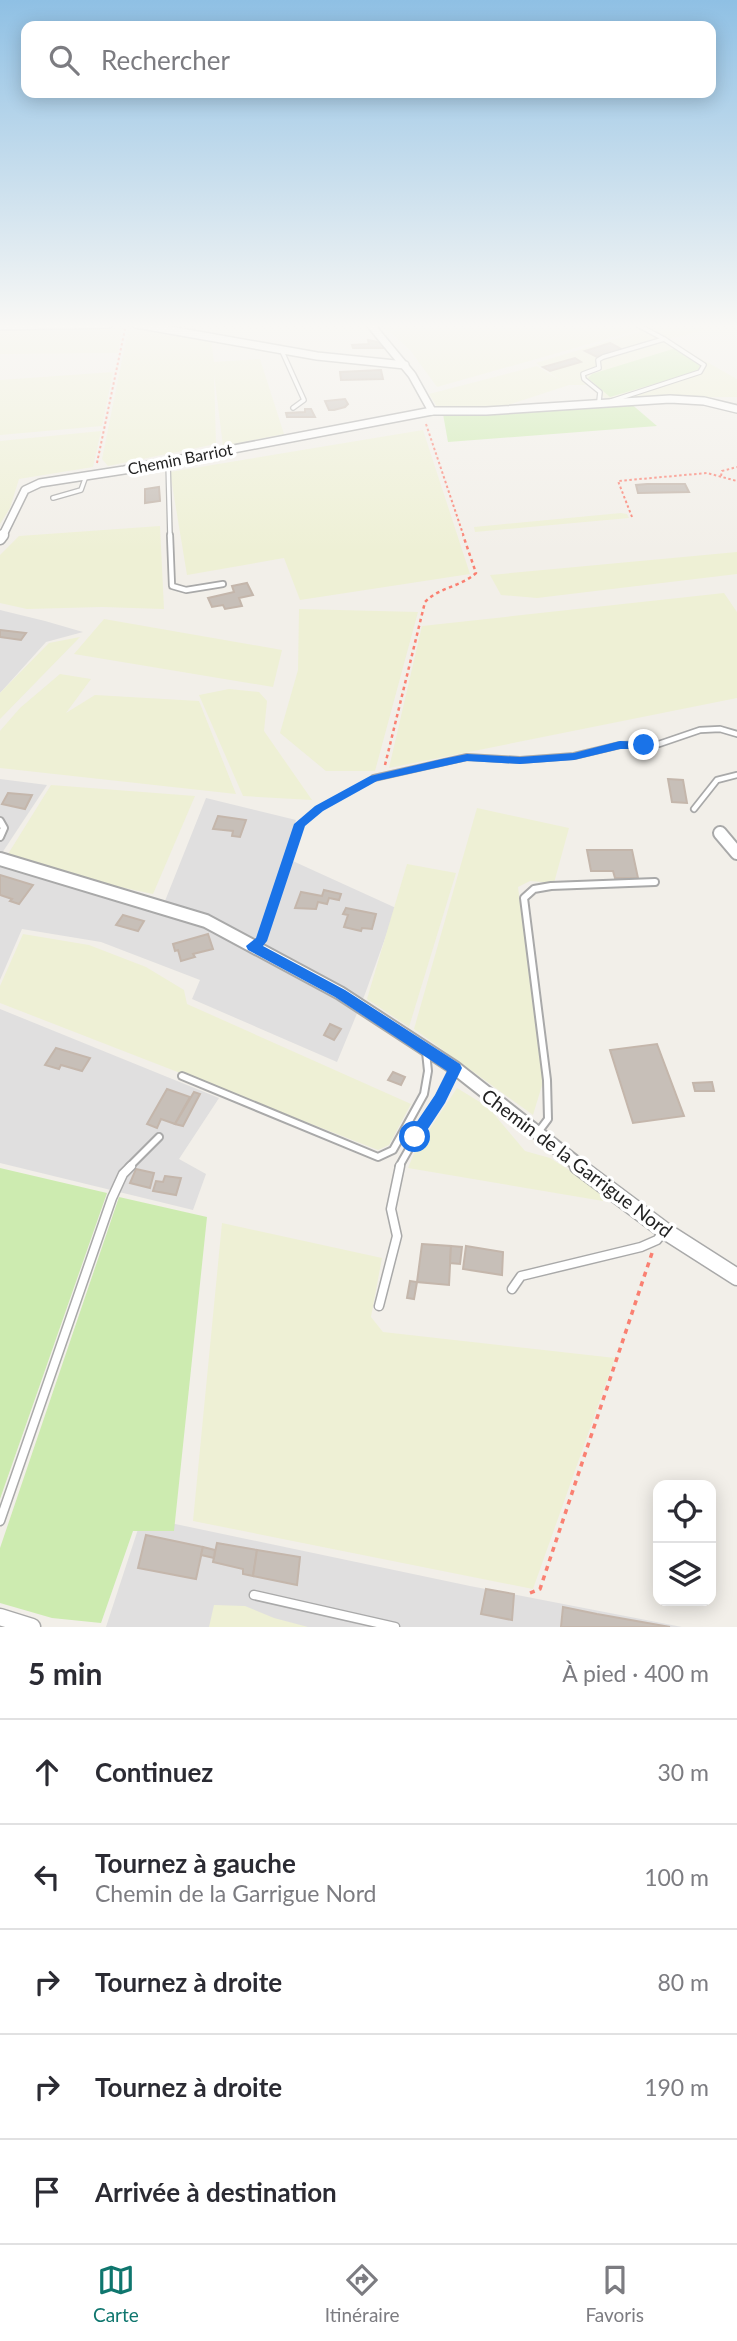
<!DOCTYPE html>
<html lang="fr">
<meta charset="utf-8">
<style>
body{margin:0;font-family:Lato,sans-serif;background:#f2f2f3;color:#2b2b33}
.controls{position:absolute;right:21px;bottom:21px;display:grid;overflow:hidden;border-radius:14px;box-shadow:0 4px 18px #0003}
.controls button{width:63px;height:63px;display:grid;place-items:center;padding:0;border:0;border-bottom:2px solid #e1e1e2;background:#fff;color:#2b2b33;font:35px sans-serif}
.stop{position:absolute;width:21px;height:21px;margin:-16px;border:5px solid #1a73e8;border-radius:50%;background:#fff}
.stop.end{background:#1a73e8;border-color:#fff;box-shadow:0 2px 7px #0008}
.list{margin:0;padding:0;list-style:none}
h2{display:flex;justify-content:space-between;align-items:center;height:91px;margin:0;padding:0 28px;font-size:30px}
h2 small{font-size:23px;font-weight:400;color:#7c7c81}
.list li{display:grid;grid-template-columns:46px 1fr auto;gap:21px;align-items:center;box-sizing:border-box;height:105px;padding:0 28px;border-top:2px solid #e1e1e2}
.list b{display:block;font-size:26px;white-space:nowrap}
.list p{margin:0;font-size:23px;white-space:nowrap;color:#7c7c81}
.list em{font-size:23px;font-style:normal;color:#7c7c81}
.icon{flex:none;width:38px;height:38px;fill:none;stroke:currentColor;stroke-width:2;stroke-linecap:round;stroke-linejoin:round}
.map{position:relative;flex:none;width:737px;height:1627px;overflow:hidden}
.search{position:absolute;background:#fff;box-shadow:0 4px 18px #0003;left:21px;right:21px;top:21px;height:77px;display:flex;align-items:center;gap:18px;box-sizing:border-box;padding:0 24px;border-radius:14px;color:#7c7c81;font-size:26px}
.sheet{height:616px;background:#fff}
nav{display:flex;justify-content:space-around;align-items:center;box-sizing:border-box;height:98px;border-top:2px solid #e1e1e2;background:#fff;font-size:19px;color:#7c7c81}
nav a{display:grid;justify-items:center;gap:4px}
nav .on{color:#0f766e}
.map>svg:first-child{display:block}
.residential{fill:#e0dfdf}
.farmland{fill:#eef0d5}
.grass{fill:#cdebb0}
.building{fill:#c7bfb8;stroke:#c4b6ab;stroke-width:2}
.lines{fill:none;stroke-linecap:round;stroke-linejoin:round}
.service-far3-casing{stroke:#a9a9a9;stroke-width:6}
.service-far2-casing{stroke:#a9a9a9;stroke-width:8}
.service-far1-casing{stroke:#a9a9a9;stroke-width:10}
.service-casing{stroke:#a9a9a9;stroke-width:11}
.minor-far3-casing{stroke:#a9a9a9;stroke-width:10}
.minor-far2-casing{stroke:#a9a9a9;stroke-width:13}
.minor-far1-casing{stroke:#a9a9a9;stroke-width:16}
.minor-casing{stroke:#a9a9a9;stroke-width:19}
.path-far2{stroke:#fa8072;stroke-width:2;stroke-dasharray:2.5 2.5;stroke-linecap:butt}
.path-far1{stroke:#fa8072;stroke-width:2.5;stroke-dasharray:3.5 3.5;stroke-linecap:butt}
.path{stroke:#fa8072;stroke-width:3.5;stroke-dasharray:5 5;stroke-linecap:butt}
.service-far3{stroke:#fff;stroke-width:3.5}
.service-far2{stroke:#fff;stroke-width:4.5}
.service-far1{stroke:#fff;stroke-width:6}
.service{stroke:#fff;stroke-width:8}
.minor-far3{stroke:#fff;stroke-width:7}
.minor-far2{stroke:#fff;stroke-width:10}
.minor-far1{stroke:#fff;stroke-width:12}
.minor{stroke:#fff;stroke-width:16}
.route{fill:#1a73e8}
.labels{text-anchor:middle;stroke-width:7;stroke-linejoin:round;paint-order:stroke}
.far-street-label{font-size:16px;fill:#222;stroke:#fff}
.street-label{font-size:19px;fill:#222;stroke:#fff}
</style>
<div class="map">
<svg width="737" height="1627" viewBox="0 0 737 1627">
<rect width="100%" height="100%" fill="#f2efe9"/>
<!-- residential -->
<g class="residential">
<path d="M0,610L45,621L83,632L46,642L0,693Z"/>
<path d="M0,779L47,785L0,856Z"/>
<path d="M206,798L296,820L284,857L396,908L365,994L337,1062L192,999L200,980L101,942L22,929L0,980V864L161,911Z"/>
<path d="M0,1009L219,1098L179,1159L206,1174L193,1210L0,1163Z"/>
<path d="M142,1517L470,1586L682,1627H106Z"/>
</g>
<!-- farmland -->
<g class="farmland">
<path d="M381,324H633L642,329L437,387L410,350Z"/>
<path d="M642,324H724L670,339Z"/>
<path d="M123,325L118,353L0,354V329Z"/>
<path d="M155,329L211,340L214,362L260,359L284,434L223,446L214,374L216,444L108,466L102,459L128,330Z"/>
<path d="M648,329L737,379V397L605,398L588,385H569L505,406L458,411L439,410L429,394L537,366L561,381L536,363Z"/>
<path d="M113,372L102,426L0,435V380Z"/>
<path d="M423,430L470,574L300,600L284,558L187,575L170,472Z"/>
<path d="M101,431L93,467L19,479L10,508L0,524V441Z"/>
<path d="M621,513L627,514L629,518L475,532L474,527Z"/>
<path d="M160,526L164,609L102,607L27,609L0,603V555L19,536Z"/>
<path d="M737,552V574L537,598L501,595L490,575Z"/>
<path d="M724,593L737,612V698L389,768L422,626Z"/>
<path d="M299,609L418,612L375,771H326L280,733L298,670Z"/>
<path d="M104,619L282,650L273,687L74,654Z"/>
<path d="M80,637L0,719V693L49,643Z"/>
<path d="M60,674L91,679L66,713L95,695L199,701L236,794L0,768V731L20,708Z"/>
<path d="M229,689L259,692L267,701L264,731L312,800L243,796L199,695Z"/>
<path d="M51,785L195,796L153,894L63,875L8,854Z"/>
<path d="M477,808L569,828L554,883L530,881L518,887L543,1082L533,1115L414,1029Z"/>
<path d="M407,864L456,873L409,1027L367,999Z"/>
<path d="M23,934L89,945L146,967L184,990L187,1004L411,1104L389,1145L378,1150L0,1003V986Z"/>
<path d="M457,1088L488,1107L525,1151L550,1158L602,1191L603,1201L408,1168L415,1151Z"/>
<path d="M222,1223L382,1258L371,1317L383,1332L615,1358L533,1589L193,1521Z"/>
<path d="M214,1605L245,1606L274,1618L308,1627H209Z"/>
</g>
<!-- grass -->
<g class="grass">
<path d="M676,348L700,366L698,371L610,397L588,378L592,374Z"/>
<path d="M629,402L657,426L448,442L443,414Z"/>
<path d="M0,1168L107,1193L0,1499Z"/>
<path d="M119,1197L207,1217L174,1531H133L101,1623L52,1618L0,1603V1548Z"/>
</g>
<!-- building -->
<g class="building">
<path d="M368,340L384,343L385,348H353L352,345L369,344Z"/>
<path d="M610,343L623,350L597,357L585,351Z"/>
<path d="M575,358L581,362L550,371L543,367Z"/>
<path d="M381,370L383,379L341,380L340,372Z"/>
<path d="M345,399L348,404L345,407L334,410H329L325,401Z"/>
<path d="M305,409H311L315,417H287L286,413L305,412Z"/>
<path d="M647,484H685L689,492L638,493L636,485Z"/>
<path d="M159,487L160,501L145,503V489Z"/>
<path d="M247,583L253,595L239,598L242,606L225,609L223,605L212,607L208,598L234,592L232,586Z"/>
<path d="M0,630L26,633L21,640L0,637Z"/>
<path d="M668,779L683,780L687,803L672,802Z"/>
<path d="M8,793L32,795L25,809L2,804Z"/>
<path d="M218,816L246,820L240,837L232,836L233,831L213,829Z"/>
<path d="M587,850H632L638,878H615L613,871H591Z"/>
<path d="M0,875L33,885L19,904L10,901L12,899L0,895Z"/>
<path d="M324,890L341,894L339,900L329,898L327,904L318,902L316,909L295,908L301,892L322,896Z"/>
<path d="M346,908L376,914L372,929L362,928L361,931L344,927L348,915L343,914Z"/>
<path d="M123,915L144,921L138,931L116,925Z"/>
<path d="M208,934L213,949L193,954L195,957L181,961L178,950L175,951L173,944Z"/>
<path d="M330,1024L341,1029L334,1040L324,1035Z"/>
<path d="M657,1044L684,1116L633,1123L610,1050Z"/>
<path d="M56,1048L90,1058L82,1071L61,1065L59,1069L45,1065Z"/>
<path d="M393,1072L405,1077L401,1085L388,1080Z"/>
<path d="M712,1082L714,1091H695L693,1083Z"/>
<path d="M167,1089L190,1097L175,1124L161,1119L157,1128L147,1124Z"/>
<path d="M194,1092L200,1094L183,1126L175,1124Z"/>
<path d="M136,1169L154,1173L150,1188L130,1183Z"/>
<path d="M165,1176L181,1178L176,1195L153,1191L156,1181L163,1182Z"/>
<path d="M422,1244L451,1246L449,1285L417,1282Z"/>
<path d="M451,1246L462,1247L460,1264L450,1263Z"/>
<path d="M466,1246L503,1252L502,1275L463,1269Z"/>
<path d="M410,1281L417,1282L414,1299L407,1298Z"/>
<path d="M146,1535L203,1547L196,1579L138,1568Z"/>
<path d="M217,1543L257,1550L253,1576L243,1574V1569L213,1562Z"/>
<path d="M203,1547L215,1550L214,1558L201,1555Z"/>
<path d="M257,1550L300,1557L297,1585L253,1576Z"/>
<path d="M486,1589L514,1594L512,1620L481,1614Z"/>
<path d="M563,1607L597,1614L670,1627H561Z"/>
</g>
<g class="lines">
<defs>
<g id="service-far3">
<path d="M636,324L664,339"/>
<path d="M281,349L304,400L293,408"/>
<path d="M599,401L600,392L584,379L583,374L599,368L598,360L603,357L664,339L704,365L700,372L611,401"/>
<path d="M168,461L170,537"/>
<path d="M53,498L81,490L86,476"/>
</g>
<g id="service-far2">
<path d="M170,535L172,586L186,590L223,584"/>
<path d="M374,778L467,757L520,760L574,756L620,745L659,744L700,730L720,729L737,734"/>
<path d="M694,809L717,780L737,775"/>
</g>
<g id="service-far1">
<path d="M0,821L4,828L0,837"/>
<path d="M182,1076L378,1157L393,1150L424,1094L428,1071L426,1052"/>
<path d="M539,1131L548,1119L547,1080L524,898L534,889L551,886L655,882"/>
<path d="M129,1167L159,1137"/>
<path d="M399,1167C417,1133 439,1103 455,1068"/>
</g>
<g id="service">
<path d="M512,1289L521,1276L641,1247L657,1240L662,1234"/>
<path d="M379,1306L397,1236L391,1209L400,1166"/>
<path d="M0,1521L112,1198L123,1174L131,1166"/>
<path d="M254,1595L395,1627"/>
</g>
<g id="minor-far3">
<path d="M136,324L317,356L405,365"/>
<path d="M370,324L412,375L432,411"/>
<path d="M0,326L109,324"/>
<path d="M2,537L25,490L40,483L124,470L432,411H486L670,399L704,401L737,409"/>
</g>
<path id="minor-far2" d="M0,539L3,535"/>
<g id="minor-far1">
<path d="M720,833L737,853"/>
<path d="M0,859L206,921L340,993L455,1068L581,1167"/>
</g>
<g id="minor">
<path d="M578,1166L665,1231L737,1277"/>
<path d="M0,1617L32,1627"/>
</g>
</defs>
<!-- service-far3 casing -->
<use href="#service-far3" class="service-far3-casing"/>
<!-- service-far2 casing -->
<use href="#service-far2" class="service-far2-casing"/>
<!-- service-far1 casing -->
<use href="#service-far1" class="service-far1-casing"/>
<!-- service casing -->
<use href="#service" class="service-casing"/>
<!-- minor-far3 casing -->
<use href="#minor-far3" class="minor-far3-casing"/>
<!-- minor-far2 casing -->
<use href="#minor-far2" class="minor-far2-casing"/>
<!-- minor-far1 casing -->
<use href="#minor-far1" class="minor-far1-casing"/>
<!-- minor casing -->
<use href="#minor" class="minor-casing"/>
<!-- path-far2 -->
<g class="path-far2">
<path d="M426,424L464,537"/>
<path d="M97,463L125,329"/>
<path d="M721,476L722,471L737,467"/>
<path d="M632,517L618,481L707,473L737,481"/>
</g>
<!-- path-far1 -->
<g class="path-far1">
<path d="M385,765L425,602C439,587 461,587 476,573L463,535"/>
<path d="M262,937L300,824L319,808L368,782"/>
</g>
<!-- path -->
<path class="path" d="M530,1593L540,1589L652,1253"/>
<!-- service-far3 -->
<use href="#service-far3" class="service-far3"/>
<!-- service-far2 -->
<use href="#service-far2" class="service-far2"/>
<!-- service-far1 -->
<use href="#service-far1" class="service-far1"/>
<!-- service -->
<use href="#service" class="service"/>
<!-- minor-far3 -->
<use href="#minor-far3" class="minor-far3"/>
<!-- minor-far2 -->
<use href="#minor-far2" class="minor-far2"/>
<!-- minor-far1 -->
<use href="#minor-far1" class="minor-far1"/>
<!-- minor -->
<use href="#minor" class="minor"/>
</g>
<!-- sky -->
<linearGradient id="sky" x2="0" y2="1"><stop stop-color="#8fc0e4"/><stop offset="0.59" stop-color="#f9f8f5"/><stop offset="1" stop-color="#f9f8f5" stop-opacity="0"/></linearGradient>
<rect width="737" height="552" fill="url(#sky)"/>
<!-- route -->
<path class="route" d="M620,741L644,742L650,745L644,749H620L574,760L520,764L467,761L377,781L323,811L305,826L267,941L263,946L345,990L460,1064L462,1068L445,1103L420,1141H410L408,1137L410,1132L435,1095L447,1071L335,997L248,950L246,946L256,938L294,824L315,806L370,776L442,759L467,754L520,757L574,753Z"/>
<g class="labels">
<!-- far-street labels -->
<g class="far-street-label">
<text transform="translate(180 459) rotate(-11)" y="6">Chemin Barriot</text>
</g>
<!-- street labels -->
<g class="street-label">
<text transform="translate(577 1163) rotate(37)" y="7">Chemin de la Garrigue Nord</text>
</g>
</g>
</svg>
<div class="controls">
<button><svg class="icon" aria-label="locate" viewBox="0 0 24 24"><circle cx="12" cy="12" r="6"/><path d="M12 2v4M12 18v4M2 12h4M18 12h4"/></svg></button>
<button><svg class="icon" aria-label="layers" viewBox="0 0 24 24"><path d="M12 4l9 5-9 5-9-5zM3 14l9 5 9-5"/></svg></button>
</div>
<div class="stop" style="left:415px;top:1137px"></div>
<div class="stop end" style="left:644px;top:745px"></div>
<div class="search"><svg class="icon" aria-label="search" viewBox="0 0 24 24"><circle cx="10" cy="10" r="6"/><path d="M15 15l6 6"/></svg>Rechercher</div>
</div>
<section class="sheet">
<h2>5 min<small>À pied · 400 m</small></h2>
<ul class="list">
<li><svg class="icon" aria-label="ahead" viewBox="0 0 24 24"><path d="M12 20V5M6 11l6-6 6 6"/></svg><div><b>Continuez</b></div><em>30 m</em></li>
<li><svg class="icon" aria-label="left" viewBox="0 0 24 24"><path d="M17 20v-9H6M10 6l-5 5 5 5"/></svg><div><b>Tournez à gauche</b><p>Chemin de la Garrigue Nord</p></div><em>100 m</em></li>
<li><svg class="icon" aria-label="right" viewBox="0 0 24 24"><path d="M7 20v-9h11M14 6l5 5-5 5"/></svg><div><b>Tournez à droite</b></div><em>80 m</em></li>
<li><svg class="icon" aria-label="right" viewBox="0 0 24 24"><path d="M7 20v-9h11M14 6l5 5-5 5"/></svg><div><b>Tournez à droite</b></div><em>190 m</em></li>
<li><svg class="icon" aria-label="arrive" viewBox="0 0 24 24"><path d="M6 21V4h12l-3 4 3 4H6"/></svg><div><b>Arrivée à destination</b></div></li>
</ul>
</section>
<nav>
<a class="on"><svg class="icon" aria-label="map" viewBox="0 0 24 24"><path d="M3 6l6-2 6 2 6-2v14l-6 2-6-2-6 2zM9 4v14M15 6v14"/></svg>Carte</a>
<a><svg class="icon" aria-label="directions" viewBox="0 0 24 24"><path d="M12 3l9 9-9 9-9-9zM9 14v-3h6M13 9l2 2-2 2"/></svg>Itinéraire</a>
<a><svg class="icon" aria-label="saved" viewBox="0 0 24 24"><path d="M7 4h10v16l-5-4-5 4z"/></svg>Favoris</a>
</nav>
